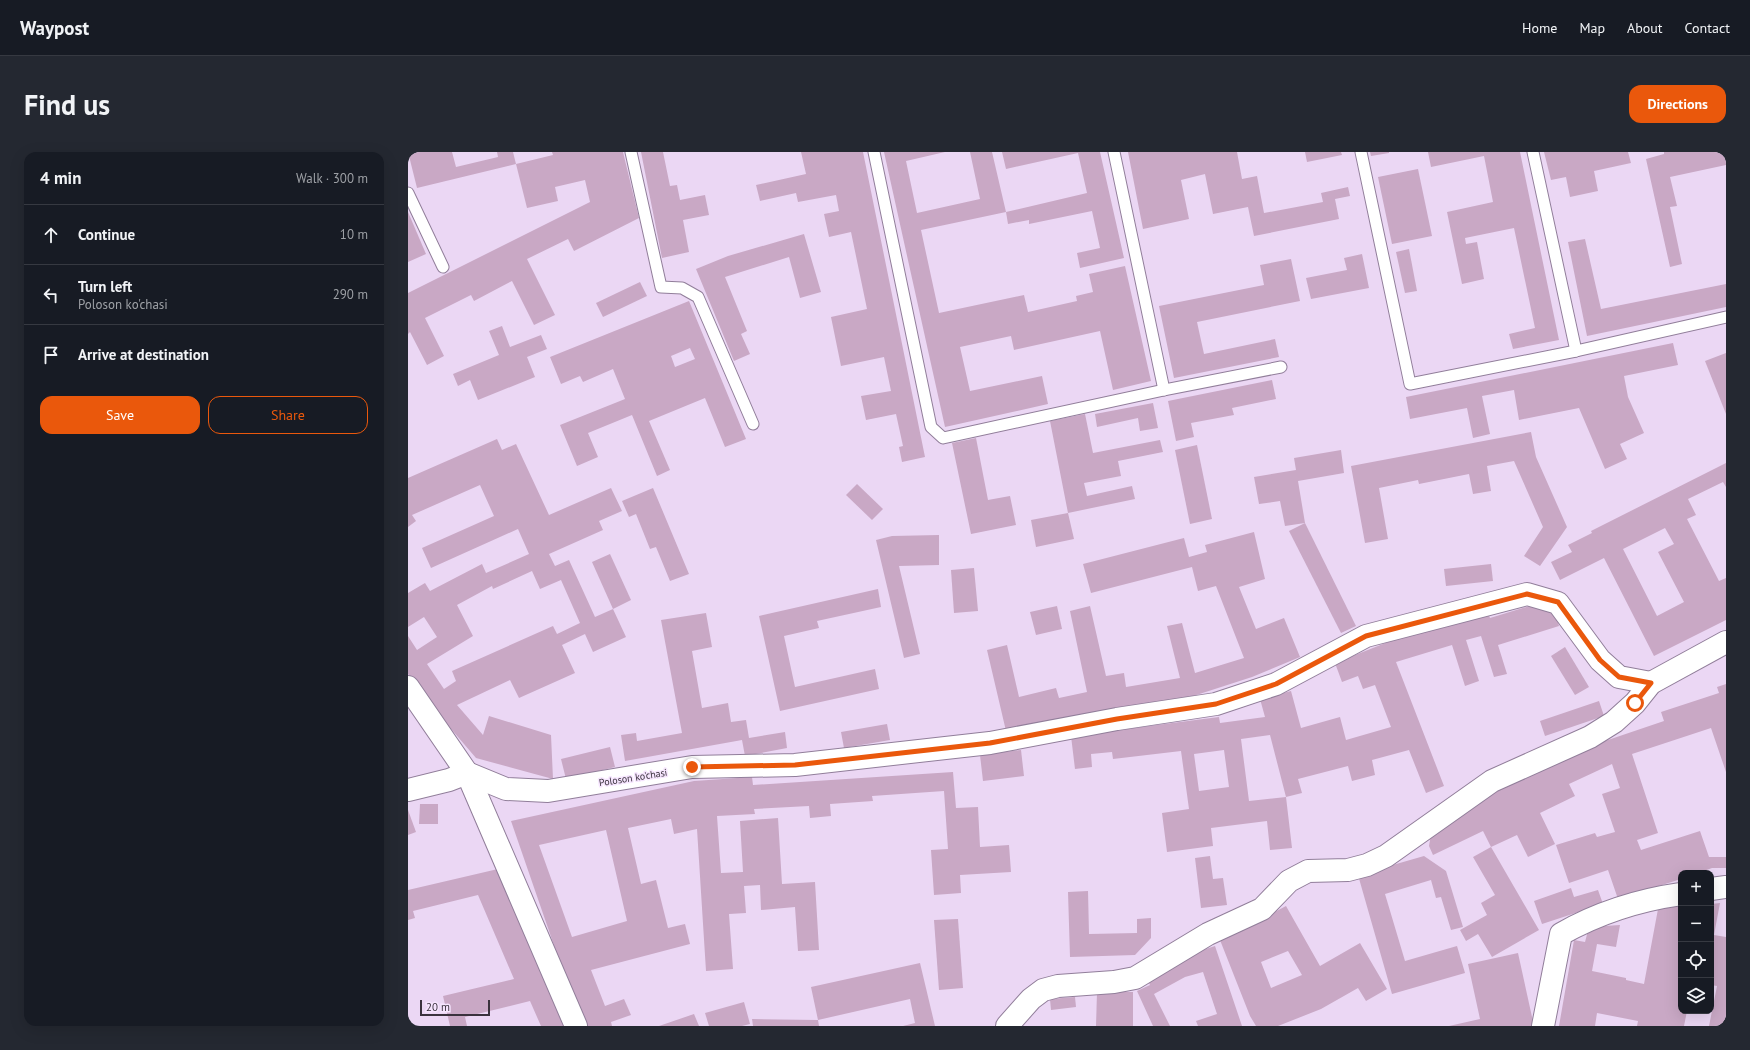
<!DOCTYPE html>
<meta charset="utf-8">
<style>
body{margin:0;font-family:"PT Sans",sans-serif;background:#242831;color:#f1f3f6}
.controls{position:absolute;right:12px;bottom:12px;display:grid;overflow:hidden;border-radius:8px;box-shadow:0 4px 16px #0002}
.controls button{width:36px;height:36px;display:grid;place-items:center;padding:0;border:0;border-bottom:1px solid #363941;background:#171b24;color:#f1f3f6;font:20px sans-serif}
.scale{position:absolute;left:12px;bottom:10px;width:70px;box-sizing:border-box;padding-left:4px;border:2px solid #3a323d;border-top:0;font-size:11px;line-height:14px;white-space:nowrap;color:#3a323d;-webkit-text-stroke:3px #f6e5fe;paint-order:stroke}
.stop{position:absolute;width:12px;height:12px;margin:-9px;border:3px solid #ea580c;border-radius:50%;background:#fff}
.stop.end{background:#ea580c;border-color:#fff;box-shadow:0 1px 4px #0008}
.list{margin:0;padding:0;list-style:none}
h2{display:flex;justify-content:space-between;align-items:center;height:52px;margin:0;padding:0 16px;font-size:17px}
h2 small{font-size:13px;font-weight:400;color:#9ea1a6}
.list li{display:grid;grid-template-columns:26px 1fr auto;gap:12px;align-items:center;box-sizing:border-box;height:60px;padding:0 16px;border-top:1px solid #363941}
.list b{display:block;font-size:15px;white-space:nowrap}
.list p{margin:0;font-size:13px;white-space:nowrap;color:#9ea1a6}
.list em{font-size:13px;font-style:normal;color:#9ea1a6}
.actions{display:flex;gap:8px;padding:12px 16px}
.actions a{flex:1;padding:9px 0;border:1px solid #ea580c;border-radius:12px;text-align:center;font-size:14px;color:#ea580c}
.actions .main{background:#ea580c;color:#fff}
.icon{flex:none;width:22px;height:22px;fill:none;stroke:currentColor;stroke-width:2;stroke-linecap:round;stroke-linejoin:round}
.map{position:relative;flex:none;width:1318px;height:874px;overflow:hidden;border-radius:12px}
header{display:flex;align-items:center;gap:24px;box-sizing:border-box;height:56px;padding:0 20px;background:#171b24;border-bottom:1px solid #363941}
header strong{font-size:19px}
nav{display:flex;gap:22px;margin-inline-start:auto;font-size:14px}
.intro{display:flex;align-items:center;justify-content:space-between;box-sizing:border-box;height:96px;padding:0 24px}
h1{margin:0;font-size:28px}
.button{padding:10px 18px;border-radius:12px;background:#ea580c;color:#fff;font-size:14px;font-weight:700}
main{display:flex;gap:24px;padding:0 24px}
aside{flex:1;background:#171b24;border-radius:12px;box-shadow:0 4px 16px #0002}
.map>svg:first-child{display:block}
.building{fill:#c9a8c5;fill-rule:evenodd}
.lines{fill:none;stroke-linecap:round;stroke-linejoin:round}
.service-casing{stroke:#917e9a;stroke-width:13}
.minor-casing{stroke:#917e9a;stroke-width:24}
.tertiary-casing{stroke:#917e9a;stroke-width:24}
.service{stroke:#fff;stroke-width:11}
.minor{stroke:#fff;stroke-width:22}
.tertiary{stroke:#fff;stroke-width:22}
.route{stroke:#ea580c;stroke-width:5}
.labels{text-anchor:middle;stroke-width:3;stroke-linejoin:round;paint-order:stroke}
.street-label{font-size:10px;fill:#3a323d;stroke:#f6e5fe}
</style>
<header>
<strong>Waypost</strong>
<nav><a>Home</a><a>Map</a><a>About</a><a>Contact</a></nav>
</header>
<div class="intro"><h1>Find us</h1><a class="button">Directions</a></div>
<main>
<aside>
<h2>4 min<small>Walk · 300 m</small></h2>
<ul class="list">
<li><svg class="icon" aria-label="ahead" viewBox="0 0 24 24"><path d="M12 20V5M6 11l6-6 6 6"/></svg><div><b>Continue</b></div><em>10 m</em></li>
<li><svg class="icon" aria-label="left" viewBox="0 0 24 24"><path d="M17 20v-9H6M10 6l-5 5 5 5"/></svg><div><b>Turn left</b><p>Poloson ko'chasi</p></div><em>290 m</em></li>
<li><svg class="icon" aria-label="arrive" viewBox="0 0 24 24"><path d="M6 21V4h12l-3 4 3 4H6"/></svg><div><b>Arrive at destination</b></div></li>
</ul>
<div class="actions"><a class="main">Save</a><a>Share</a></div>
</aside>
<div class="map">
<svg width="1318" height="874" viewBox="0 0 1318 874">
<rect width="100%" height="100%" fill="#ebd7f4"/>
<!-- building -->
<g class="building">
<path d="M0,0H44L48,15L90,5L89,0H105L108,12L145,3L144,0H215L231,66L166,99L160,87L119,107L147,163L126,173L104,129L66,149L63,143L17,166L36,204L19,213L2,180L0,182V141L182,50L177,28L147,35L150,49L119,56L108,12L9,36Z"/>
<path d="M233,0H255L262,34L269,33L272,48L297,43L301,63L275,68L281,100L254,106Z"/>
<path d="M393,0H455L517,305L494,310L491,295L495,294L488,262L458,268L453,244L483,239L476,205L433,214L423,165L459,157L443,80L421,85L416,62L431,59L428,43L390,50L388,41L352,49L348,33L398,22Z"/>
<path d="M476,0H537L498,9L509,61L572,47L562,0H584L598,60L513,78L531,161L616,143L620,160L669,149L668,144L685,140L681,122L717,114L743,229L705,238L692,179L606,198L603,184L552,195L562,239L634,224L640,252L537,275Z"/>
<path d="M594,0H692L716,106L672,116L669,101L692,96L684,59L621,72V68L600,72L598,60L679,41L670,1L598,17Z"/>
<path d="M720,0H829L834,27L849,24L856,61L915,50L913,41L940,35L942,44L927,47L931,67L846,84L840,55L805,62L797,22L773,28L781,67L735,77Z"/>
<path d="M897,0H933L934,3L899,10Z"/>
<path d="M962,0H981V1L963,4Z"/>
<path d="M1020,0H1112L1151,188L1105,197L1101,182L1127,176L1106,76L1057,86L1058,92L1069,90L1076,127L1054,132L1039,60L1085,50L1076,4L1023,15Z"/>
<path d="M1136,0H1220L1223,11L1186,19L1190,39L1162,45L1158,25L1143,28Z"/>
<path d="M1256,0H1318V13L1262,25L1269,54L1262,55L1274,112L1262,115L1238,7L1256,2Z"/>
<path d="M1010,17L1024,84L984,92L970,25Z"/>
<path d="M0,60L18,102L0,110Z"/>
<path d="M396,82L413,140L392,146L381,105L317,125L339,179L333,182L342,202L326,209L288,117L320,104Z"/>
<path d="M1177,87L1193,157L1318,132V155L1179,184L1160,90Z"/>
<path d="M1001,97L1009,139L997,141L988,100Z"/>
<path d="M954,102L961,136L903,147L898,126L939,118L936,106Z"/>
<path d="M883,107L892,149L789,170L796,202L867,187L871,205L766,226L751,154L856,133L852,113Z"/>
<path d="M232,130L239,144L195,165L188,151Z"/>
<path d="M281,149L338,287L317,295L297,246L241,269L262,318L249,324L224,263L180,281L190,305L169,314L152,273L217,247L205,217L175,230L172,224L153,232L142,205ZM282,196L287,207L267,215L263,204Z"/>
<path d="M94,174L102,195L133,183L139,197L119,205L127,225L70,248L62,228L50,234L45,222L91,203L81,179Z"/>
<path d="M1265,191L1270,213L1216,224L1220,245L1236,281L1212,292L1219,307L1197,317L1171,256L1111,268L1106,238L1074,244L1082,282L1065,286L1059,256L1002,267L998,245Z"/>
<path d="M1318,201V262L1297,209Z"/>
<path d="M864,228L868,247L824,256L826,263L783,271L786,285L768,289L760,249Z"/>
<path d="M745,251L750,276L732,279L730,266L689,275L687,262Z"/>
<path d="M677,262L685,301L752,288L755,300L710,309L713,324L676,331L679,344L724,334L727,347L660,361L666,387L628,395L623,368L660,361L642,269Z"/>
<path d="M1123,280L1128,305L1159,375L1132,414L1116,404L1135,375L1106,309L1079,314L1083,339L1065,342L1061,322L1011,332L1010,328L971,336L980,387L957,391L943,314Z"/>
<path d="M568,286L580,348L602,344L608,373L563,382L544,291Z"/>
<path d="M89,287L94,298L108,292L141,363L203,336L214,359L191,369L195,378L141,402L147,414L161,408L187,465L205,457L218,485L185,500L177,482L154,493L167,521L111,546L102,528L49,553L75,583L81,564L143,583L145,627L68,606L32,564L0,522V484L9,498L29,485L16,465L0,475V441L17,431L22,439L74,412L78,421L121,402L110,377L23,416L14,396L86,364L72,333L4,363L8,369L0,375V326ZM124,419L132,437L153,428L172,471L149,482L145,474L44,519L48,529L36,537L19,512L65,484L49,453L84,434L85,437Z"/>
<path d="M789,293L804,367L782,372L767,298Z"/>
<path d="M933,298L936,321L890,329L897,371L877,374L872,349L851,352L846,325L888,318L886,306Z"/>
<path d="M1318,311V335L1315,330L1280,347L1288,363L1279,367L1311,429L1318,426V468L1246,504L1196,406L1152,428L1143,410L1164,400L1160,393L1184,381L1183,379ZM1257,376L1266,392L1250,400L1276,450L1249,464L1215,397Z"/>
<path d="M449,332L475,357L464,368L438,343Z"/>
<path d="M245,336L281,422L262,429L248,395L242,397L228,362L221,365L214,349Z"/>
<path d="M897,371L948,474L933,481L881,379Z"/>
<path d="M846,380L857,427L831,435L848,477L876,466L892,505L844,525L776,547L656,566L598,579L579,498L599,493L611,545L648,536L651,546L679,540L662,459L682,454L698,524L716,521L718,535L772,526L759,474L774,471L787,521L836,506L808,434L790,439L784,415L683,441L675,412L776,386L781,405L799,400L797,393Z"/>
<path d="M531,383V413L491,414L512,502L496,506L468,388L484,384Z"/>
<path d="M202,402L223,448L205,457L184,410Z"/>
<path d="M1083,412L1085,429L1038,434L1036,417Z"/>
<path d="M566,416L570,459L546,461L543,418Z"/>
<path d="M470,437L473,455L409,469L411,476L376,484L387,535L467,517L471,537L372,559L351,464Z"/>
<path d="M1128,452L1146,457L1151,474L1090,493L1099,522L1086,525L1073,484L1058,488L1071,529L1057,534L1044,493L988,510L1036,634L1018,641L1001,598L964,608L967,623L944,629L940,614L890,627L894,641L878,645L862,583L833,587L841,649L878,645L884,696L862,698L859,669L803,676L805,694L759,700L754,661L781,657L773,599L705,607L704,600L683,602L684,615L667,617L663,584L811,565L812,571L857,565L852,547L883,539L893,576L932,565L938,588L983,575L967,533L955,537L950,524L934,530L927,511L980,490L1079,459L1082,466ZM816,598L821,635L791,639L786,602Z"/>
<path d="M649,454L654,477L628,483L622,460Z"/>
<path d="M298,461L304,495L284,499L294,556L320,551L323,570L338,568L341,586L377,580L379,596L337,604L334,588L217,609L213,583L228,581L229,589L274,581L253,468Z"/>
<path d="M1157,495L1181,535L1167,543L1143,504Z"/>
<path d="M1318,532V620L1303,576L1224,602L1250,681L1229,688L1233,698L1292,679L1301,705H1318V716H1304L1290,721H1273V727L1210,747L1200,718L1161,731L1148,693L1187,681L1189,685L1207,680L1194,642L1212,636L1204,612L1161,632L1167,644L1132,661L1147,692L1120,705L1109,683L1083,695L1075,679L1025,703L1021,694L1024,676L1062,652L1197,589L1256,569L1253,560L1311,541L1309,535Z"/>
<path d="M1191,549L1196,564L1137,584L1132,569Z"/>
<path d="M479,572L482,588L436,596L433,580Z"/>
<path d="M202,595L207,615L158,627L153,607Z"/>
<path d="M613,598L616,624L575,629L572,603Z"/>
<path d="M545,620L548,656L570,655L572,695L601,693L603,720L552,723L553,741L526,743L523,698L540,697L536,639L464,644L465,649L422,652L423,664L402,666L401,654L346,657L347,662L309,664L313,721L335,720L332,669L370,666L374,732L407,730L411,798L390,799L387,755L353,758L352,733L336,734L338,761L321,762L325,817L298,819L289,677L266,682L263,667L220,676L233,732L248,728L260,776L277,772L282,792L183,818L197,854L216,847L223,863L203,870L204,874H179L150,805L103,669L286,629L344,625L345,633ZM198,678L219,769L164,785L131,693Z"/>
<path d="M12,652H30V672H11Z"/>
<path d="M0,658L8,680L0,683Z"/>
<path d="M1083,695L1131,778L1084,805L1070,782L1058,789L1052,778L1079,763L1073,751L1087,743L1065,705Z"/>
<path d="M802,704L805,727L815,726L819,753L793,756L787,706Z"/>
<path d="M1016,704L1038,719L1055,775L1043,778L1033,745L1028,746L1023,728L977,742L997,809L1049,794L1057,821L984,842L950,723Z"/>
<path d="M90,717L157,874H133L122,849L57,865L59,874H42L35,844L106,827L70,743L5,759L7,766L0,768V738Z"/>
<path d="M1163,736L1166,745L1190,738L1195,752L1134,772L1126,749Z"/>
<path d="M680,739L681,782L729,781V767L743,766V786L727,803L662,805L660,740Z"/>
<path d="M1312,751L1306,783L1318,785V874H1301L1309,834L1303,833V752Z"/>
<path d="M878,754L912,814L952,791L979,837L958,849L950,836L913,857L870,874H848L842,864L810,783L861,763ZM880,799L894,823L863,836L853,810Z"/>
<path d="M1273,754V859H1279L1276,874H1229L1230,869L1189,861L1187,874H1151L1166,788L1177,790L1181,775L1212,773L1208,795L1189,792L1184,819L1218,826V828L1236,832L1250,757Z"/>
<path d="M550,767L555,836L531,838L526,768Z"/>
<path d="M807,794L834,874H790L788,869L809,862L795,820L777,825L746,842L762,874H745L729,839L742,833L737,823L770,806Z"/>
<path d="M1110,801L1126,874H1041L1072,867L1060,812Z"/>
<path d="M512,811L527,874H495L507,871L502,847L410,868L403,835Z"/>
<path d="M689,840H725V874H688Z"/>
<path d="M667,845L668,855L643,858L642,847Z"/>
<path d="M336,850L342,872L334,874H301L297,861Z"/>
<path d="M286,862L291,874H251Z"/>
<path d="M344,867L410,868L411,874H345Z"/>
</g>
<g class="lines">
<defs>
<g id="service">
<path d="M223,0L253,135L274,136L290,145L345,272"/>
<path d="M466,0L523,275L535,286L756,238L873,215"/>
<path d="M706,0L756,238"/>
<path d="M953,0L1002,232L1168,199L1318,165"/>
<path d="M1125,0L1168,199"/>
<path d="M0,41L35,115"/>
</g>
<g id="minor">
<path d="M0,638L41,628L59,621L98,637L140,639L284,615L387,613L582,591L709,567L808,552L868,532L958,484L1119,442L1150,451L1192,508L1211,525L1243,531"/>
<path d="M1303,737L1318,735"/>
<path d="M599,874L623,847L635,838L650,834L706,830L727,826L800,782L854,757L881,729L900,719L940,718L959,713L978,704L1084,629L1182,585L1206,570L1227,551L1243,531L1318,490"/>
<path d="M1135,874L1153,782C1190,761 1231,748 1273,742"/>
</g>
<path id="tertiary" d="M0,535L59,621L168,874"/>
</defs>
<!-- service casing -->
<use href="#service" class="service-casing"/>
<!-- minor casing -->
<use href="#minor" class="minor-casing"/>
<!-- tertiary casing -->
<use href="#tertiary" class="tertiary-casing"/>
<!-- service -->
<use href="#service" class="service"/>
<!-- minor -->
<use href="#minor" class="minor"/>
<!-- tertiary -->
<use href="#tertiary" class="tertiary"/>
</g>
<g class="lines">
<!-- route -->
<path class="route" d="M284,615L387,613L582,591L709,567L808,552L868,532L958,484L1119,442L1150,450L1192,508L1211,525L1243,531L1227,551"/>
</g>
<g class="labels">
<!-- street labels -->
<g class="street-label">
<text transform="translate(225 625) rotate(-9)" y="4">Poloson ko'chasi</text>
</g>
</g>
</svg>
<div class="controls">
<button>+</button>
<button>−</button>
<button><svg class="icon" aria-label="locate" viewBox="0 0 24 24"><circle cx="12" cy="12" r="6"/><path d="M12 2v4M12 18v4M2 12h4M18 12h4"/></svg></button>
<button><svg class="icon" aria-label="layers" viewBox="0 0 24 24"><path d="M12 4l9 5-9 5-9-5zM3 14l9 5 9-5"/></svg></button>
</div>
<div class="scale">20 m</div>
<div class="stop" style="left:1227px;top:551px"></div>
<div class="stop end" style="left:284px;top:615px"></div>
</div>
</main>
